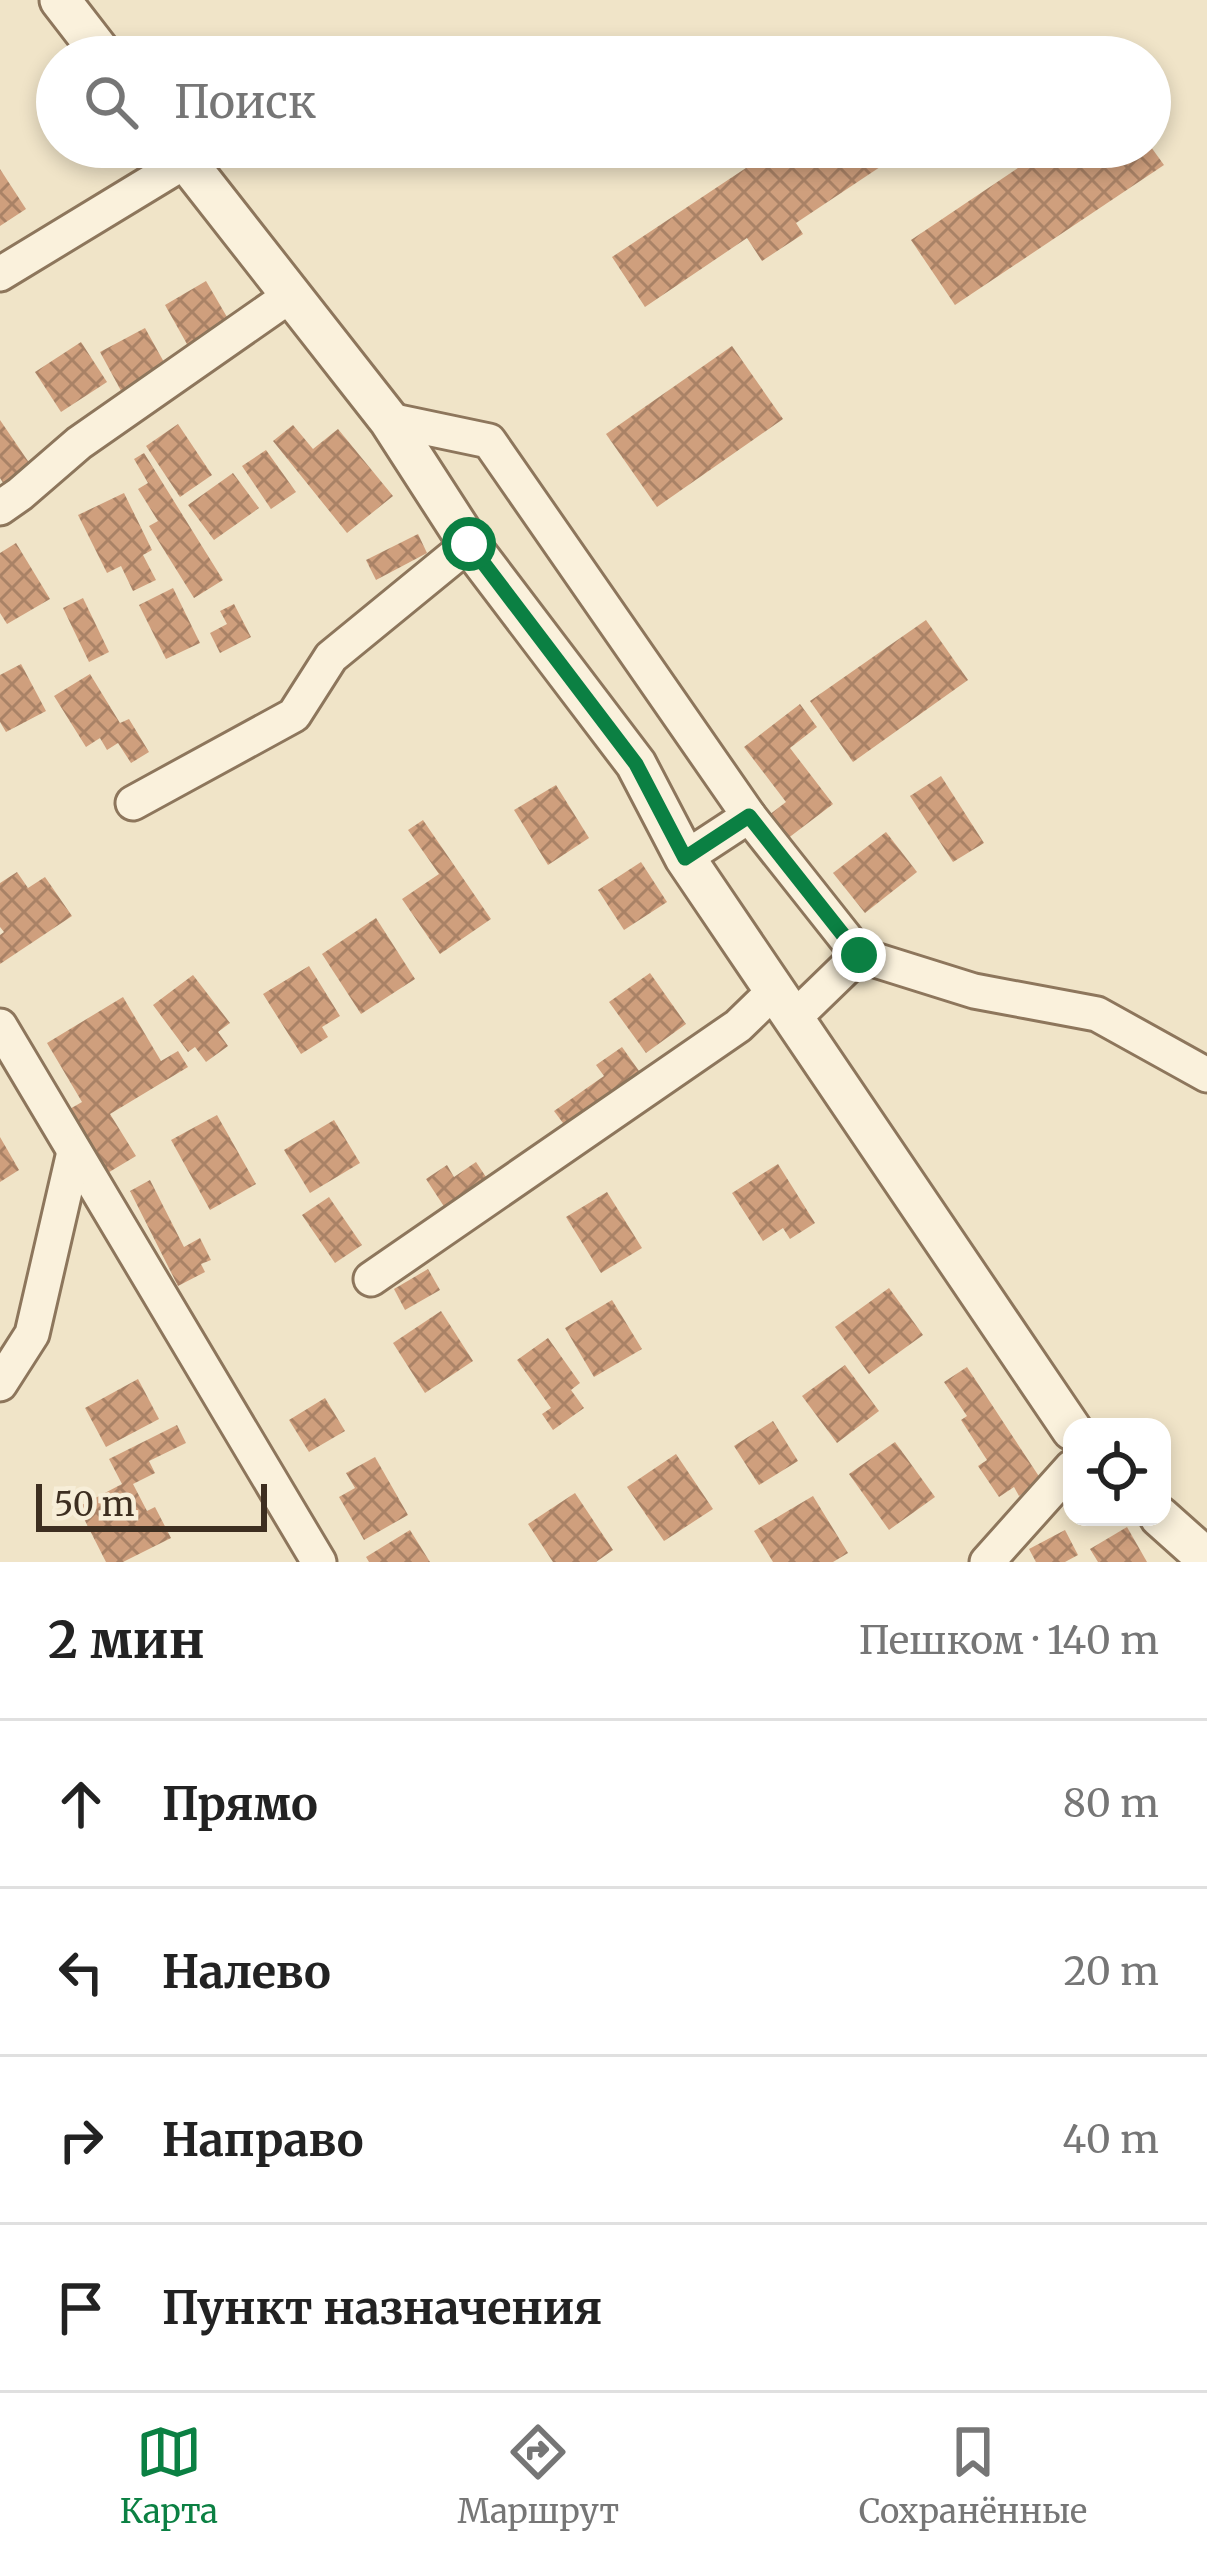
<!DOCTYPE html>
<html lang="ru">
<meta charset="utf-8">
<style>
body{margin:0;font-family:Merriweather,serif;background:#f2f2f2;color:#222}
.controls{position:absolute;right:36px;bottom:36px;display:grid;overflow:hidden;border-radius:24px;box-shadow:0 6px 18px #0003}
.controls button{width:108px;height:108px;display:grid;place-items:center;padding:0;border:0;border-bottom:3px solid #e0e0e0;background:#fff;color:#222;font:60px sans-serif}
.scale{position:absolute;left:36px;bottom:30px;width:231px;box-sizing:border-box;padding-left:12px;border:6px solid #3d2e20;border-top:0;font-size:33px;line-height:42px;white-space:nowrap;color:#3d2e20;-webkit-text-stroke:9px #f7eed8;paint-order:stroke}
.stop{position:absolute;width:36px;height:36px;margin:-27px;border:9px solid #0b8043;border-radius:50%;background:#fff}
.stop.end{background:#0b8043;border-color:#fff;box-shadow:0 3px 12px #0008}
.list{margin:0;padding:0;list-style:none}
h2{display:flex;justify-content:space-between;align-items:center;height:156px;margin:0;padding:0 48px;font-size:51px}
h2 small{font-size:39px;font-weight:400;color:#767676}
.list li{display:grid;grid-template-columns:78px 1fr auto;gap:36px;align-items:center;box-sizing:border-box;height:168px;padding:0 48px;border-top:3px solid #e0e0e0}
.list b{display:block;font-size:45px;white-space:nowrap}
.list em{font-size:39px;font-style:normal;color:#767676}
.icon{flex:none;width:66px;height:66px;fill:none;stroke:currentColor;stroke-width:2;stroke-linecap:round;stroke-linejoin:round}
.map{position:relative;flex:none;width:1207px;height:1562px;overflow:hidden}
.search{position:absolute;background:#fff;box-shadow:0 6px 18px #0003;left:36px;right:36px;top:36px;height:132px;display:flex;align-items:center;gap:30px;box-sizing:border-box;padding:0 42px;border-radius:66px;color:#767676;font-size:45px}
.sheet{height:828px;background:#fff}
nav{display:flex;justify-content:space-around;align-items:center;box-sizing:border-box;height:168px;border-top:3px solid #e0e0e0;background:#fff;font-size:33px;color:#767676}
nav a{display:grid;justify-items:center;gap:6px}
nav .on{color:#0b8043}
.map>svg:first-child{display:block}
.building{fill:url(#building-cross-hatch)}
.lines{fill:none;stroke-linecap:round;stroke-linejoin:round}
.minor-casing{stroke:#8d765c;stroke-width:39}
.tertiary-casing{stroke:#8d765c;stroke-width:45}
.minor{stroke:#faf1dc;stroke-width:33}
.tertiary{stroke:#faf1dc;stroke-width:39}
.route{stroke:#0b8043;stroke-width:15}
</style>
<div class="map">
<svg width="1207" height="1562" viewBox="0 0 1207 1562">
<defs>
<pattern id="building-cross-hatch" width="8" height="8" patternUnits="userSpaceOnUse" patternTransform="scale(3)"><rect width="8" height="8" fill="#cf9f7d"/><path d="M0 0l8 8M0 8l8-8" fill="none" stroke="#a98266"/></pattern>
</defs>
<rect width="100%" height="100%" fill="#f0e4c8"/>
<!-- building -->
<g class="building">
<path d="M789,147H910L796,223L803,234L762,261L747,238L645,307L612,257L761,158L765,163Z"/>
<path d="M1049,147H1151L1164,165L955,305L911,240Z"/>
<path d="M0,169L26,209L0,226Z"/>
<path d="M206,281L234,329L192,353L165,305Z"/>
<path d="M145,328L170,373L125,398L100,352Z"/>
<path d="M81,342L107,382L61,412L35,372Z"/>
<path d="M732,346L783,419L657,507L606,434Z"/>
<path d="M0,420L32,467L5,486L0,478Z"/>
<path d="M178,424L212,475L180,497L146,446Z"/>
<path d="M293,425L313,449L338,429L393,496L347,533L273,441Z"/>
<path d="M266,450L296,492L271,509L242,466Z"/>
<path d="M144,453L223,580L194,598L149,526L158,521L138,489L148,483L134,459Z"/>
<path d="M233,473L259,508L214,540L188,505Z"/>
<path d="M124,493L152,550L143,555L156,580L133,591L121,566L107,573L78,515Z"/>
<path d="M418,534L427,553L376,580L366,560Z"/>
<path d="M16,543L50,599L7,624L0,613V553Z"/>
<path d="M173,588L200,643L166,659L139,605Z"/>
<path d="M83,598L109,652L89,662L63,608Z"/>
<path d="M234,604L251,637L220,653L210,633L227,624L220,611Z"/>
<path d="M926,620L968,680L853,762L810,701Z"/>
<path d="M21,664L46,711L6,732L0,722V675Z"/>
<path d="M90,674L120,723L129,719L149,752L131,763L118,743L107,750L100,738L86,747L54,696Z"/>
<path d="M800,704L817,727L790,748L833,804L787,839L769,815L786,802L744,747Z"/>
<path d="M941,776L984,843L953,862L910,796Z"/>
<path d="M556,785L589,838L548,865L514,810Z"/>
<path d="M423,820L491,919L440,954L402,899L439,874L408,830Z"/>
<path d="M886,832L917,872L865,913L833,873Z"/>
<path d="M641,862L667,902L624,930L598,890Z"/>
<path d="M17,872L28,888L45,877L72,916L0,964V935L4,932L0,927V883Z"/>
<path d="M376,918L415,979L361,1014L322,954Z"/>
<path d="M309,966L340,1016L322,1027L328,1037L301,1054L263,994Z"/>
<path d="M650,973L686,1024L646,1053L609,1002Z"/>
<path d="M193,975L230,1023L218,1032L228,1046L206,1062L195,1047L188,1052L153,1005Z"/>
<path d="M123,997L161,1061L178,1051L188,1067L110,1114L136,1156L106,1174L68,1110L82,1102L47,1043Z"/>
<path d="M622,1047L644,1078L569,1131L554,1111L604,1076L596,1065Z"/>
<path d="M217,1115L256,1184L210,1210L171,1140Z"/>
<path d="M334,1120L360,1163L310,1193L284,1150Z"/>
<path d="M0,1137L19,1170L0,1182Z"/>
<path d="M476,1162L490,1183L447,1211L426,1179L447,1165L454,1177Z"/>
<path d="M778,1164L815,1223L790,1239L783,1228L763,1241L732,1193Z"/>
<path d="M150,1180L184,1247L200,1238L211,1260L201,1264L205,1272L178,1286L130,1191Z"/>
<path d="M607,1192L642,1248L601,1273L566,1217Z"/>
<path d="M329,1197L362,1245L335,1263L302,1215Z"/>
<path d="M428,1269L440,1290L405,1310L394,1289Z"/>
<path d="M889,1288L923,1335L869,1374L835,1327Z"/>
<path d="M612,1300L642,1349L594,1377L565,1328Z"/>
<path d="M441,1311L473,1361L425,1393L393,1343Z"/>
<path d="M548,1338L580,1383L571,1390L584,1408L553,1430L542,1414L551,1408L517,1360Z"/>
<path d="M845,1365L879,1411L837,1443L802,1396Z"/>
<path d="M967,1367L1042,1481L1019,1496L1014,1487L999,1497L978,1466L987,1460L961,1420L967,1416L944,1382Z"/>
<path d="M138,1379L159,1419L106,1447L85,1408Z"/>
<path d="M325,1398L345,1431L309,1452L289,1420Z"/>
<path d="M773,1421L798,1461L759,1485L734,1446Z"/>
<path d="M177,1425L186,1443L149,1461L155,1473L133,1484L147,1511L155,1507L171,1538L123,1562H106L78,1507L122,1484L109,1459Z"/>
<path d="M895,1442L935,1497L889,1530L849,1474Z"/>
<path d="M676,1454L713,1509L664,1541L627,1487Z"/>
<path d="M375,1457L408,1515L364,1540L339,1497L355,1488L346,1473Z"/>
<path d="M575,1493L613,1550L596,1562H553L528,1524Z"/>
<path d="M813,1496L848,1553L833,1562H773L754,1531Z"/>
<path d="M1127,1527L1147,1562H1098L1090,1549Z"/>
<path d="M410,1530L430,1562H369L366,1557Z"/>
<path d="M1065,1530L1078,1555L1065,1562H1036L1029,1549Z"/>
</g>
<g class="lines">
<defs>
<g id="minor">
<path d="M0,274L186,161"/>
<path d="M389,420L489,441L749,816L685,858"/>
<path d="M0,508L20,494L79,443L291,295"/>
<path d="M133,803L294,715L331,657L469,544"/>
<path d="M749,816L859,955L794,1018"/>
<path d="M859,955L974,991L1097,1014L1207,1075"/>
<path d="M0,1026L319,1562"/>
<path d="M371,1279L738,1026L775,990"/>
<path d="M0,1384L32,1334L74,1152"/>
<path d="M987,1562L1072,1467"/>
</g>
<g id="tertiary">
<path d="M60,0L104,57"/>
<path d="M175,147L389,420L469,544L636,764L685,858L1072,1430"/>
<path d="M1160,1517L1207,1559"/>
</g>
</defs>
<!-- minor casing -->
<use href="#minor" class="minor-casing"/>
<!-- tertiary casing -->
<use href="#tertiary" class="tertiary-casing"/>
<!-- minor -->
<use href="#minor" class="minor"/>
<!-- tertiary -->
<use href="#tertiary" class="tertiary"/>
</g>
<g class="lines">
<!-- route -->
<path class="route" d="M469,544L636,764L685,858L749,816L859,955"/>
</g>
</svg>
<div class="controls">
<button><svg class="icon" aria-label="locate" viewBox="0 0 24 24"><circle cx="12" cy="12" r="6"/><path d="M12 2v4M12 18v4M2 12h4M18 12h4"/></svg></button>
</div>
<div class="scale">50 m</div>
<div class="stop" style="left:469px;top:544px"></div>
<div class="stop end" style="left:859px;top:955px"></div>
<div class="search"><svg class="icon" aria-label="search" viewBox="0 0 24 24"><circle cx="10" cy="10" r="6"/><path d="M15 15l6 6"/></svg>Поиск</div>
</div>
<section class="sheet">
<h2>2 мин<small>Пешком · 140 m</small></h2>
<ul class="list">
<li><svg class="icon" aria-label="ahead" viewBox="0 0 24 24"><path d="M12 20V5M6 11l6-6 6 6"/></svg><div><b>Прямо</b></div><em>80 m</em></li>
<li><svg class="icon" aria-label="left" viewBox="0 0 24 24"><path d="M17 20v-9H6M10 6l-5 5 5 5"/></svg><div><b>Налево</b></div><em>20 m</em></li>
<li><svg class="icon" aria-label="right" viewBox="0 0 24 24"><path d="M7 20v-9h11M14 6l5 5-5 5"/></svg><div><b>Направо</b></div><em>40 m</em></li>
<li><svg class="icon" aria-label="arrive" viewBox="0 0 24 24"><path d="M6 21V4h12l-3 4 3 4H6"/></svg><div><b>Пункт назначения</b></div></li>
</ul>
</section>
<nav>
<a class="on"><svg class="icon" aria-label="map" viewBox="0 0 24 24"><path d="M3 6l6-2 6 2 6-2v14l-6 2-6-2-6 2zM9 4v14M15 6v14"/></svg>Карта</a>
<a><svg class="icon" aria-label="directions" viewBox="0 0 24 24"><path d="M12 3l9 9-9 9-9-9zM9 14v-3h6M13 9l2 2-2 2"/></svg>Маршрут</a>
<a><svg class="icon" aria-label="saved" viewBox="0 0 24 24"><path d="M7 4h10v16l-5-4-5 4z"/></svg>Сохранённые</a>
</nav>
